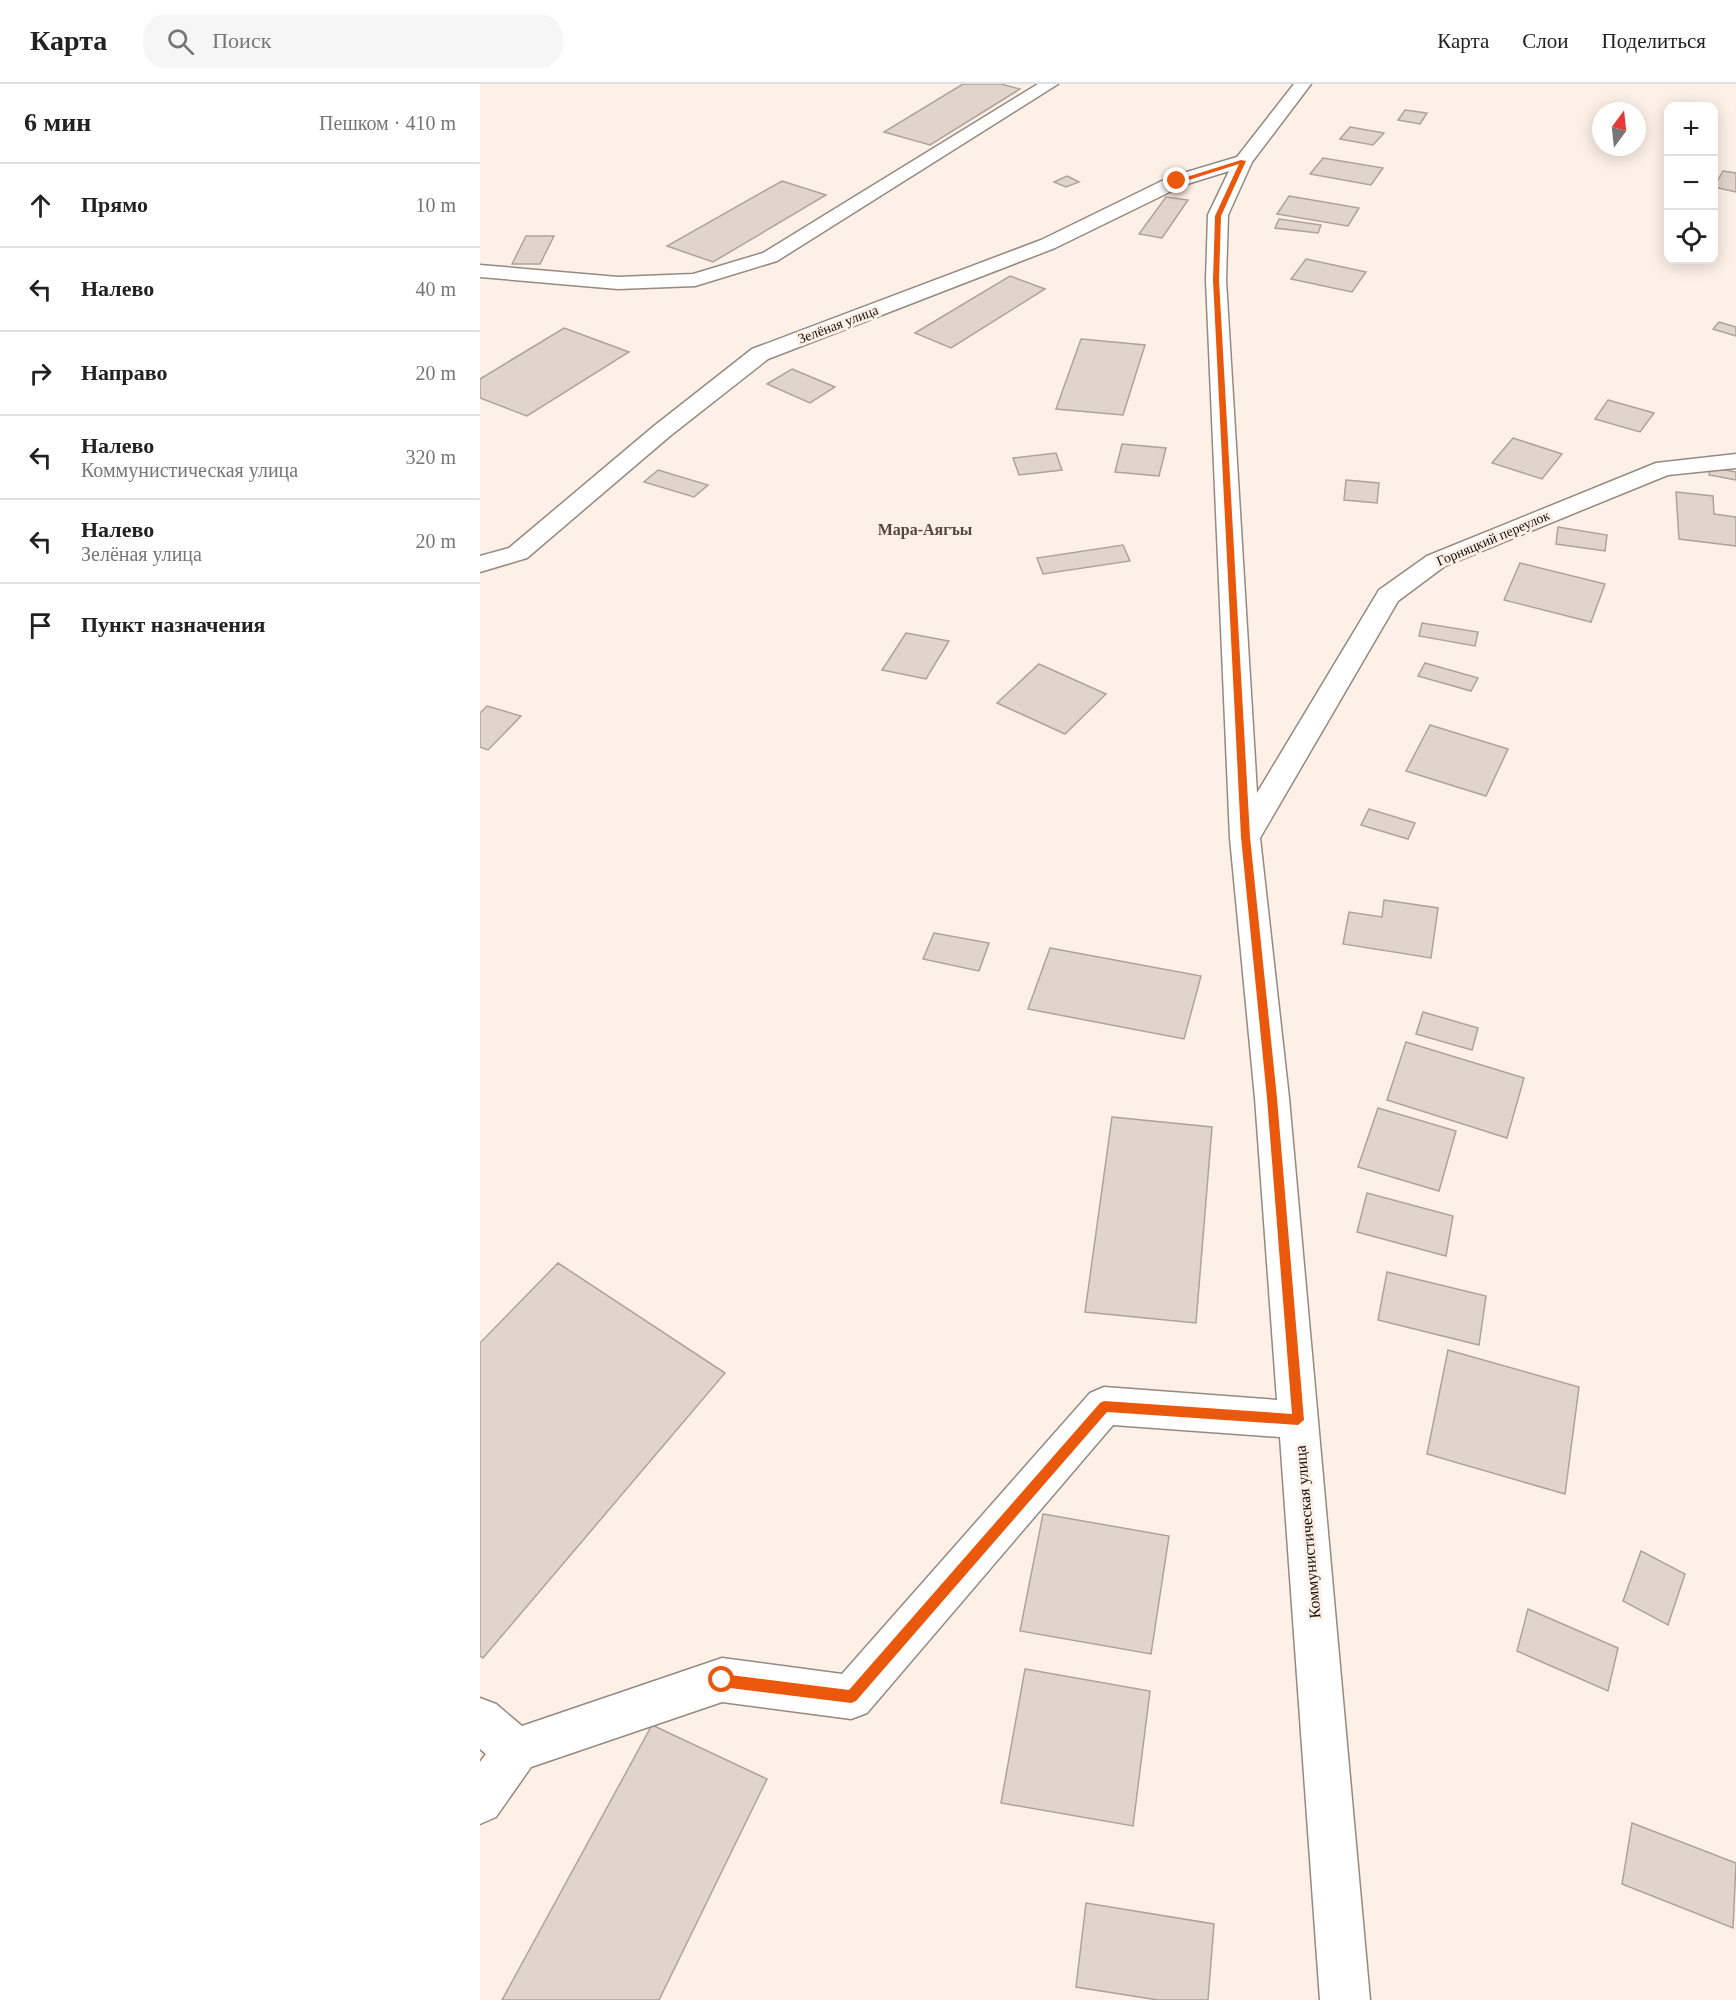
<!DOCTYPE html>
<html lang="ru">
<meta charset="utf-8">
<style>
body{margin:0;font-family:Georgia,serif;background:#f6f6f6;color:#222}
.controls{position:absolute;right:18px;top:18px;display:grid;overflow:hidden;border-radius:12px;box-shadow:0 3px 15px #0003}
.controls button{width:54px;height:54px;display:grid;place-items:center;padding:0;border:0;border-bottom:2px solid #e0e0e0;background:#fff;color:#222;font:30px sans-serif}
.compass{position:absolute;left:1112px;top:18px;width:54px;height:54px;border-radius:50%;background:#fff;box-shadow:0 3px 15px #0003;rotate:15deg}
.stop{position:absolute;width:18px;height:18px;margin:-14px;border:4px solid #ea580c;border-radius:50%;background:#fff}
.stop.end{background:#ea580c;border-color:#fff;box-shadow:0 2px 6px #0008}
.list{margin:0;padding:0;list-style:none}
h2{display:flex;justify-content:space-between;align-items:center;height:78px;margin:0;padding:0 24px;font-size:26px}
h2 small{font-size:20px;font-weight:400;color:#767676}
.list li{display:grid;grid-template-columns:39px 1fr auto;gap:18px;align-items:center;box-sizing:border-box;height:84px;padding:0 24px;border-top:2px solid #e0e0e0}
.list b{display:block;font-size:22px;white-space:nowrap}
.list p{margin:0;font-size:20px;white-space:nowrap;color:#767676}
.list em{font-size:20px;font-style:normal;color:#767676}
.icon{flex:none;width:33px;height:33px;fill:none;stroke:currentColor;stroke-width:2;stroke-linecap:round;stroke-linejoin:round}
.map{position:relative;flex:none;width:1256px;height:1916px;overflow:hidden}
header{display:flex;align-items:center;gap:36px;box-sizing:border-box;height:84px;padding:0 30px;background:#fff;border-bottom:2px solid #e0e0e0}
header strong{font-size:28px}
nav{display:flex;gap:33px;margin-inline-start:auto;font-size:21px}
.search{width:420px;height:54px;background:#f6f6f6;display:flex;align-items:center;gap:15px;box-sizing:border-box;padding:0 21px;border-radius:24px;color:#767676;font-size:22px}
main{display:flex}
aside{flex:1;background:#fff}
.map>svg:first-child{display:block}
.building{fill:#e1d5cb;stroke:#afa399;stroke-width:1.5}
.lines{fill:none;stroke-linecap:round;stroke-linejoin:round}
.minor-casing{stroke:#958980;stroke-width:3}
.minor{fill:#fff;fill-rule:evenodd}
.route{fill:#ea580c}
.labels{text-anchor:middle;stroke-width:6;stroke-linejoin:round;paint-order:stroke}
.far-street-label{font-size:14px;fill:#15110e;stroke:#fdf0e6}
.far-quarter-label{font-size:16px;font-weight:bold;fill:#524840;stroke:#fdf0e6}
.street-label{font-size:16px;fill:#15110e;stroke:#fdf0e6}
</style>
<header>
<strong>Карта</strong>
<div class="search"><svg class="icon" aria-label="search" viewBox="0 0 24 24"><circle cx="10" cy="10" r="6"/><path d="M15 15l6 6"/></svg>Поиск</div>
<nav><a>Карта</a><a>Слои</a><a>Поделиться</a></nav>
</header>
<main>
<aside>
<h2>6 мин<small>Пешком · 410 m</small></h2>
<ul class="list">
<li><svg class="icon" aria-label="ahead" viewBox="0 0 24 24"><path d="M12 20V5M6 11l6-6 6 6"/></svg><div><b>Прямо</b></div><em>10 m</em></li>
<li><svg class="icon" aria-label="left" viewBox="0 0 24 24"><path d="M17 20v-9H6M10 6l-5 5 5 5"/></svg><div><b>Налево</b></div><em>40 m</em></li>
<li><svg class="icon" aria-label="right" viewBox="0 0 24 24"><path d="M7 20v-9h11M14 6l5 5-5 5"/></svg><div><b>Направо</b></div><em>20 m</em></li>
<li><svg class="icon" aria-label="left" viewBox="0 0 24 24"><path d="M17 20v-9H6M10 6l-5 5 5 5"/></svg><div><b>Налево</b><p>Коммунистическая улица</p></div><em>320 m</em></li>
<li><svg class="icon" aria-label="left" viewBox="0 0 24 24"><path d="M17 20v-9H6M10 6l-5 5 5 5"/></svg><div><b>Налево</b><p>Зелёная улица</p></div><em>20 m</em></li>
<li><svg class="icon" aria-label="arrive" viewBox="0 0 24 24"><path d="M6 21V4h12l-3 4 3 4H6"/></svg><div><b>Пункт назначения</b></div></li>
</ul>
</aside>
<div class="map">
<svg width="1256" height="1916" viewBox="0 0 1256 1916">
<rect width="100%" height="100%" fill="#fdf0e6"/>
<!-- building -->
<g class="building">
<path d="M483,0H521L540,5L450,61L404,48Z"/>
<path d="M925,26L947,29L940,40L918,36Z"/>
<path d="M870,43L904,49L893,61L860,55Z"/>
<path d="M843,74L903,84L891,101L830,90Z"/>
<path d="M1243,87L1256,89V108L1234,103Z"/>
<path d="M587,92L599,98L586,103L574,98Z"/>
<path d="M302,97L346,111L233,178L187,162Z"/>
<path d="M809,112L879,124L868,142L797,130Z"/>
<path d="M686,113L708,116L682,154L659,150Z"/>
<path d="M799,135L841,141L838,149L795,144Z"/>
<path d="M46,152H74L60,180H32Z"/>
<path d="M826,175L886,188L872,208L811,195Z"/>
<path d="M530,192L565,205L471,264L435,249Z"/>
<path d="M1239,238L1256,243V252L1233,245Z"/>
<path d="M84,244L149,268L47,332L0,314V295Z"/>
<path d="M601,255L665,261L643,331L576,325Z"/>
<path d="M312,285L355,303L330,319L287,300Z"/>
<path d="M1128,316L1174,329L1160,348L1115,335Z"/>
<path d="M1033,354L1082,370L1062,395L1012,379Z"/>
<path d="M642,360L686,364L679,392L635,388Z"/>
<path d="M576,369L582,386L539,391L533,374Z"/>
<path d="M1230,383L1256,388V396L1229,391Z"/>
<path d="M178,386L228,401L214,413L164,398Z"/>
<path d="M866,396L899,399L897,419L864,416Z"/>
<path d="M1196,408L1233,412L1234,430L1256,433V462L1199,455Z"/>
<path d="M1078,443L1127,451L1125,467L1076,460Z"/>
<path d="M643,461L650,477L563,490L557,474Z"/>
<path d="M1040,479L1125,500L1111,538L1024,516Z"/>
<path d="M942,539L998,548L995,562L939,552Z"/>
<path d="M426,549L469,557L446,595L402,586Z"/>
<path d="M945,579L998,594L991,607L938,592Z"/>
<path d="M559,580L626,610L585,650L517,619Z"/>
<path d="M7,622L41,632L8,666L0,663V629Z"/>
<path d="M950,641L1028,665L1006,712L926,687Z"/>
<path d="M889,725L935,739L928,755L881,741Z"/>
<path d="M904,816L958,824L951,874L863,860L869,828L902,833Z"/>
<path d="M454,849L509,859L499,887L443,875Z"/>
<path d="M570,864L721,892L704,955L548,925Z"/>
<path d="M943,928L998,944L992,966L936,950Z"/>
<path d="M926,958L1044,994L1027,1054L907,1016Z"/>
<path d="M898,1024L976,1047L959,1107L878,1083Z"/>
<path d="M632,1033L732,1043L716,1239L605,1228Z"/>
<path d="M887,1109L973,1132L966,1172L877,1148Z"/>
<path d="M78,1179L245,1289L3,1574L0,1572V1259Z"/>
<path d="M907,1188L1006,1212L999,1261L898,1236Z"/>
<path d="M968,1266L1099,1303L1085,1410L947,1370Z"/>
<path d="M563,1430L689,1452L671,1570L540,1547Z"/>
<path d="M1161,1467L1205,1490L1188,1541L1143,1517Z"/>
<path d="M1048,1525L1138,1564L1128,1607L1037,1567Z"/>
<path d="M545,1585L670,1607L653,1742L521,1719Z"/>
<path d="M172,1641L287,1695L179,1916H22Z"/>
<path d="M1152,1739L1256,1779L1253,1844L1142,1800Z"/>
<path d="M606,1819L734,1840L728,1916H678L596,1903Z"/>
</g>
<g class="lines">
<defs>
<g id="minor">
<path d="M558,0H578L297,177L215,202L138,205L0,193V181L138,193L213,190L283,169Z"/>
<path d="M814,0H831L772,78L748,131L746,196L777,709L899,506L947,472L1176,379L1256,370V384L1188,391L965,482L918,517L780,754L809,1014L890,1916H840L800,1353L633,1341L387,1629L371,1635L242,1618L51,1683L16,1733L0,1740V1678L6,1670L0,1665V1614L16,1620L42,1642L242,1574L362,1590L610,1309L624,1303L797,1316L775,1014L750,754L726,196L728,131L749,87L704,101L575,164L288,275L190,352L47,474L0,488V472L29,464L174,342L272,265L561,156L690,93L757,73Z"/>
</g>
</defs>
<!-- minor casing -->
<use href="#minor" class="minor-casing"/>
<!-- minor -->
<use href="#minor" class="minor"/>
</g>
<!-- route -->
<path class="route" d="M761,76L766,77L741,132L739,196L770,753L797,1014L824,1336L818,1341L627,1328L376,1617L371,1619L242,1603L237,1601L235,1596L237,1592L242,1590L369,1606L620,1319L624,1317L812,1330L787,1014L761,753L733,196L735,132L759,80L699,99L694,97Z"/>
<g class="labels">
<!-- far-street labels -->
<g class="far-street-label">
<text transform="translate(358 240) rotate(-21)" y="5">Зелёная улица</text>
<text transform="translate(1013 454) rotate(-23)" y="5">Горняцкий переулок</text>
</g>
<!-- far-quarter labels -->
<g class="far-quarter-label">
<text x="445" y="451">Мара-Аягъы</text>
</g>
<!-- street labels -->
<g class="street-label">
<text transform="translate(827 1448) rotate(-95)" y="6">Коммунистическая улица</text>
</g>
</g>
</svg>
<div class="controls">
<button>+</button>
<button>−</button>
<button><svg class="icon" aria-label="locate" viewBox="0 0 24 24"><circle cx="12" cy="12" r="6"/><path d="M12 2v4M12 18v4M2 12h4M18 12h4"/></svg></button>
</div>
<svg class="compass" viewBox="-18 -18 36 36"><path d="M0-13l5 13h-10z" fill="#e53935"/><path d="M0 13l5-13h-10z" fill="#767676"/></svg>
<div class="stop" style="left:242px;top:1596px"></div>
<div class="stop end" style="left:697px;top:97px"></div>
</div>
</main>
